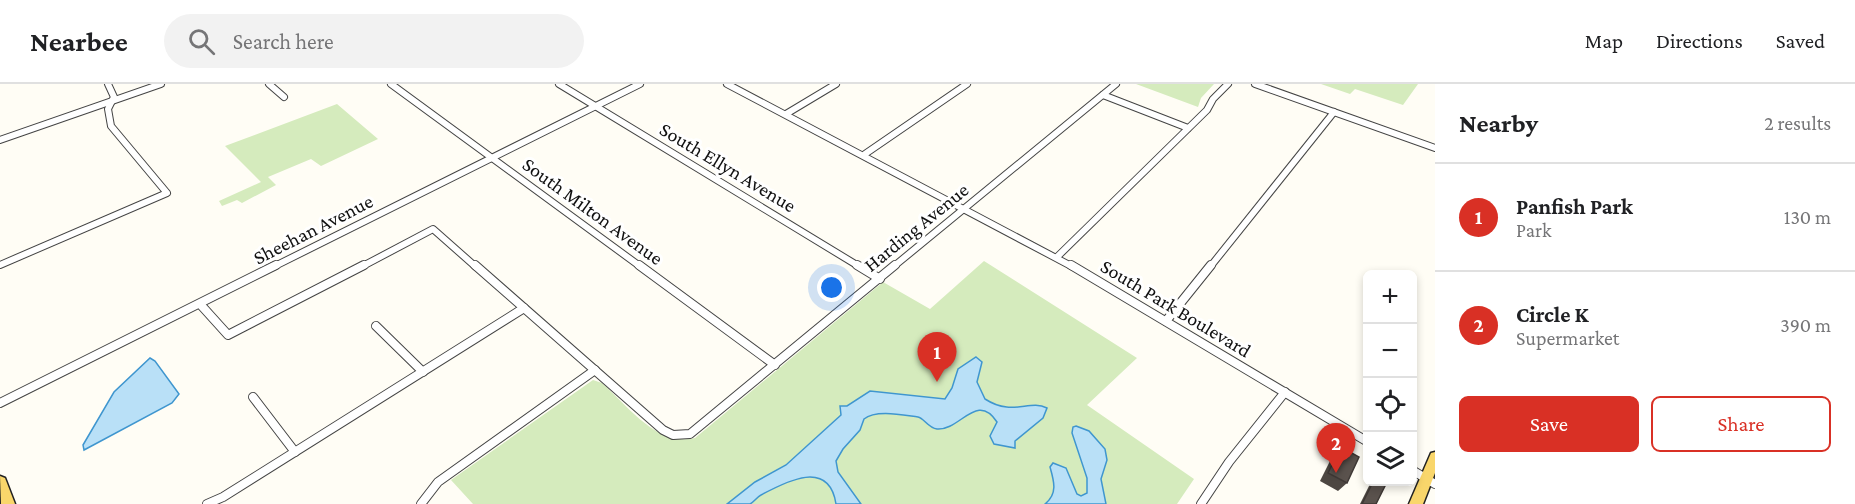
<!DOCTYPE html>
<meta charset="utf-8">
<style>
body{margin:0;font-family:"Crimson Pro",serif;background:#f2f2f2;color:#202124}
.controls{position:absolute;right:18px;bottom:18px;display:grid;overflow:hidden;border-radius:9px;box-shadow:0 3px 9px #0003}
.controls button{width:54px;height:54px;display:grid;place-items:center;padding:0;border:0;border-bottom:2px solid #e0e0e0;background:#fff;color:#202124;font:30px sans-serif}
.you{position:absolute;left:832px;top:204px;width:21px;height:21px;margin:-15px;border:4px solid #fff;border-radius:50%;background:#1a73e8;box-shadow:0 0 0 9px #1a73e833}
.badge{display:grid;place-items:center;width:39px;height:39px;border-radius:50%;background:#d93025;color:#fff;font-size:20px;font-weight:700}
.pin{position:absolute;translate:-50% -50px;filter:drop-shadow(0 2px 3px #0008)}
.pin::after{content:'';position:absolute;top:32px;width:21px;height:18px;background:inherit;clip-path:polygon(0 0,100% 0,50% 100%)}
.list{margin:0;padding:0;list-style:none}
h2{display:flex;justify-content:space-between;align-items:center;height:78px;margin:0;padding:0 24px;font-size:26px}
h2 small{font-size:20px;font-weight:400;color:#757577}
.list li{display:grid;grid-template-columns:39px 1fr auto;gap:18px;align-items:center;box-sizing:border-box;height:108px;padding:0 24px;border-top:2px solid #e0e0e0}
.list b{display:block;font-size:22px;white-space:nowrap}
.list p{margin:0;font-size:20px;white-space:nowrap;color:#757577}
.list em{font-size:20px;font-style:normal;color:#757577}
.actions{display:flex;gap:12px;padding:18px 24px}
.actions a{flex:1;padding:14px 0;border:2px solid #d93025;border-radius:9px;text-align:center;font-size:21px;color:#d93025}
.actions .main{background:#d93025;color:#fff}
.icon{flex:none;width:33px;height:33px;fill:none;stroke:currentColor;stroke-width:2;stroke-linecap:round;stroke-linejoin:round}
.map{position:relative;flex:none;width:1435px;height:420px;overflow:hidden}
header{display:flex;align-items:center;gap:36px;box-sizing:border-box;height:84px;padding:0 30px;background:#fff;border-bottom:2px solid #e0e0e0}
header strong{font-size:28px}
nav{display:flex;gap:33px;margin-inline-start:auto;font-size:21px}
.search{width:420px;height:54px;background:#f2f2f2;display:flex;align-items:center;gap:15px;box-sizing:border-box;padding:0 21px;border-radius:33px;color:#757577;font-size:22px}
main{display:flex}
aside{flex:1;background:#fff}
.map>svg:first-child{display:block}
.green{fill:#d5ebbd}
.water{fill:#b9e0f7;stroke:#3f96cf;stroke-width:1.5}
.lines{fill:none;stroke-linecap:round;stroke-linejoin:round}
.minor-far1-casing{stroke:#444;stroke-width:8}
.minor-casing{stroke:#444;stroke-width:10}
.primary-casing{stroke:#222;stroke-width:3}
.minor-far1{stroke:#fff;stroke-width:6}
.minor{stroke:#fff;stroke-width:8}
.primary{fill:#f9d66b;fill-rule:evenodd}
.wall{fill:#4d4742}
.building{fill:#5a524d;stroke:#3f3936;stroke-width:1.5}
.labels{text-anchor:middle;stroke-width:6;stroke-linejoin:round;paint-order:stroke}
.street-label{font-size:20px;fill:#111;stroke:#fff}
</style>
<header>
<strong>Nearbee</strong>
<div class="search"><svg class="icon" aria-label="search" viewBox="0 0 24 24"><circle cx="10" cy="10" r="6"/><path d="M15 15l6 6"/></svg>Search here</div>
<nav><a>Map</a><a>Directions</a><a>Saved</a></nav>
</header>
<main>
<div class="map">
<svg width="1435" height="420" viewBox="0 0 1435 420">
<rect width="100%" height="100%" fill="#fffdf5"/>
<!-- green -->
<g class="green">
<path d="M1136,0H1214L1201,14L1198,23Z"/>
<path d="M1321,0H1418L1403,21L1355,5L1350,10Z"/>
<path d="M337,20L378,55L321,82L311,75L268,93L276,101L242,119L237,116L222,122L219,117L261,98L225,62Z"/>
<path d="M984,177L1137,274L1087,321L1194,395L1177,420H473L451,396L593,296L602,299C628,322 657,363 695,354L883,198L930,225Z"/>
</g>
<!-- water -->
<g class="water">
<path d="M976,273L982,278L977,298L985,315C1013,333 1029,315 1047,324L1043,334L1015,357V364L994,360L990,352L997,338C977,307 960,347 937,345C928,344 924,334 918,333C903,331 876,325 864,335L860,346L843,365L836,377L838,388L861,420H836C829,375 787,397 761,411C757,413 754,418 750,420C745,420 733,420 727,420L755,398L786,381L841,331L840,322H847L870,307L945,315L952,304L958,285Z"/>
<path d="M150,274L155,277L179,310L172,319L84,366L83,361L114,308Z"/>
<path d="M1076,342L1089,347L1105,365L1107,376L1101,395L1106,420H1045C1058,410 1054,397 1050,383L1053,379L1066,384L1077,410L1081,412L1087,409V394L1072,349L1073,343Z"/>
</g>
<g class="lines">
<defs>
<g id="minor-far1">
<path d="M269,0L284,13"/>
<path d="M391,0L641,183"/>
<path d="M559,0L860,183"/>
<path d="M727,0L1073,183"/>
<path d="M1255,0L1435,64"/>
<path d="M1103,11L1188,44"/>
<path d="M786,30L836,0"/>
<path d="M0,56L161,0"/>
<path d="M865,70L967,0"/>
<path d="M1057,173L1207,26L1213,15L1228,0"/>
<path d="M0,181L167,109L111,42L108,25L114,13L108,0"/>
<path d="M273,183L640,0"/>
<path d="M361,183L433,145L476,183"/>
<path d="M893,183L1116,0"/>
<path d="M1210,183L1334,28"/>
</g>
<g id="minor">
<path d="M475,181L663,346L673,351L690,350L895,181"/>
<path d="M639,181L775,281"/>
<path d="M857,181L880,195"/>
<path d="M1071,181L1368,358"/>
<path d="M200,220L228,251L364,181"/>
<path d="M1166,237L1211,181"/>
<path d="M376,242L423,288"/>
<path d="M253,313L295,368"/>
<path d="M0,319L276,181"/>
<path d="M1412,386L1435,400"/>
<path d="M207,420L223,413L524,224"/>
<path d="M421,420L438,398L595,286"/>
<path d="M1201,420L1229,378L1285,308"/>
</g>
<g id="primary">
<path d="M1435,368V389L1423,420H1409L1431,369Z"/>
<path d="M0,392L5,394L15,420H1Z"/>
</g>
</defs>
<!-- minor-far1 casing -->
<use href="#minor-far1" class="minor-far1-casing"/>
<!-- minor casing -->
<use href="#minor" class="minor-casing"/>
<!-- primary casing -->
<use href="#primary" class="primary-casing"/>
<!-- minor-far1 -->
<use href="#minor-far1" class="minor-far1"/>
<!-- minor -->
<use href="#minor" class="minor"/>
<!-- primary -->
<use href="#primary" class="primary"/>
</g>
<!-- wall -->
<g class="wall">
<path d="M1341,363L1347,399L1338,407L1320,397L1333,371Z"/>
<path d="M1371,398H1387L1376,420H1360Z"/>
</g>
<!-- building -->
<g class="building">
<path d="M1341,363L1359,373L1347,399L1328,389Z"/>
<path d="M1373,398H1387L1376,420H1362Z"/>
</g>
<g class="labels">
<!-- street labels -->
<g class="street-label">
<text transform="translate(728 83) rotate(31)" y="7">South Ellyn Avenue</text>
<text transform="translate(593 127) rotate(36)" y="7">South Milton Avenue</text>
<text transform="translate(916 143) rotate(-39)" y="7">Harding Avenue</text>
<text transform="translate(313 145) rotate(-27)" y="7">Sheehan Avenue</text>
<text transform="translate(1176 224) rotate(31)" y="7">South Park Boulevard</text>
</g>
</g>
</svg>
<div class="controls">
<button>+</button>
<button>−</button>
<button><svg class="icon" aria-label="locate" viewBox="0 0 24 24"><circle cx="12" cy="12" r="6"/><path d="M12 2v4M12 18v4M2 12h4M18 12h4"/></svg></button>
<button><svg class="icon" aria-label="layers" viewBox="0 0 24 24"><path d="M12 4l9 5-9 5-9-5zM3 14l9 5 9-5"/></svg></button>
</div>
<div class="you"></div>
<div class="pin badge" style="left:937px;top:298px">1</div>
<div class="pin badge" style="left:1336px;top:389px">2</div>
</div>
<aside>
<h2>Nearby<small>2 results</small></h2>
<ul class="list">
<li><span class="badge">1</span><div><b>Panfish Park</b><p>Park</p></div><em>130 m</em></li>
<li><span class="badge">2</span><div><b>Circle K</b><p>Supermarket</p></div><em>390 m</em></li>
</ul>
<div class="actions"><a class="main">Save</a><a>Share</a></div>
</aside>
</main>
